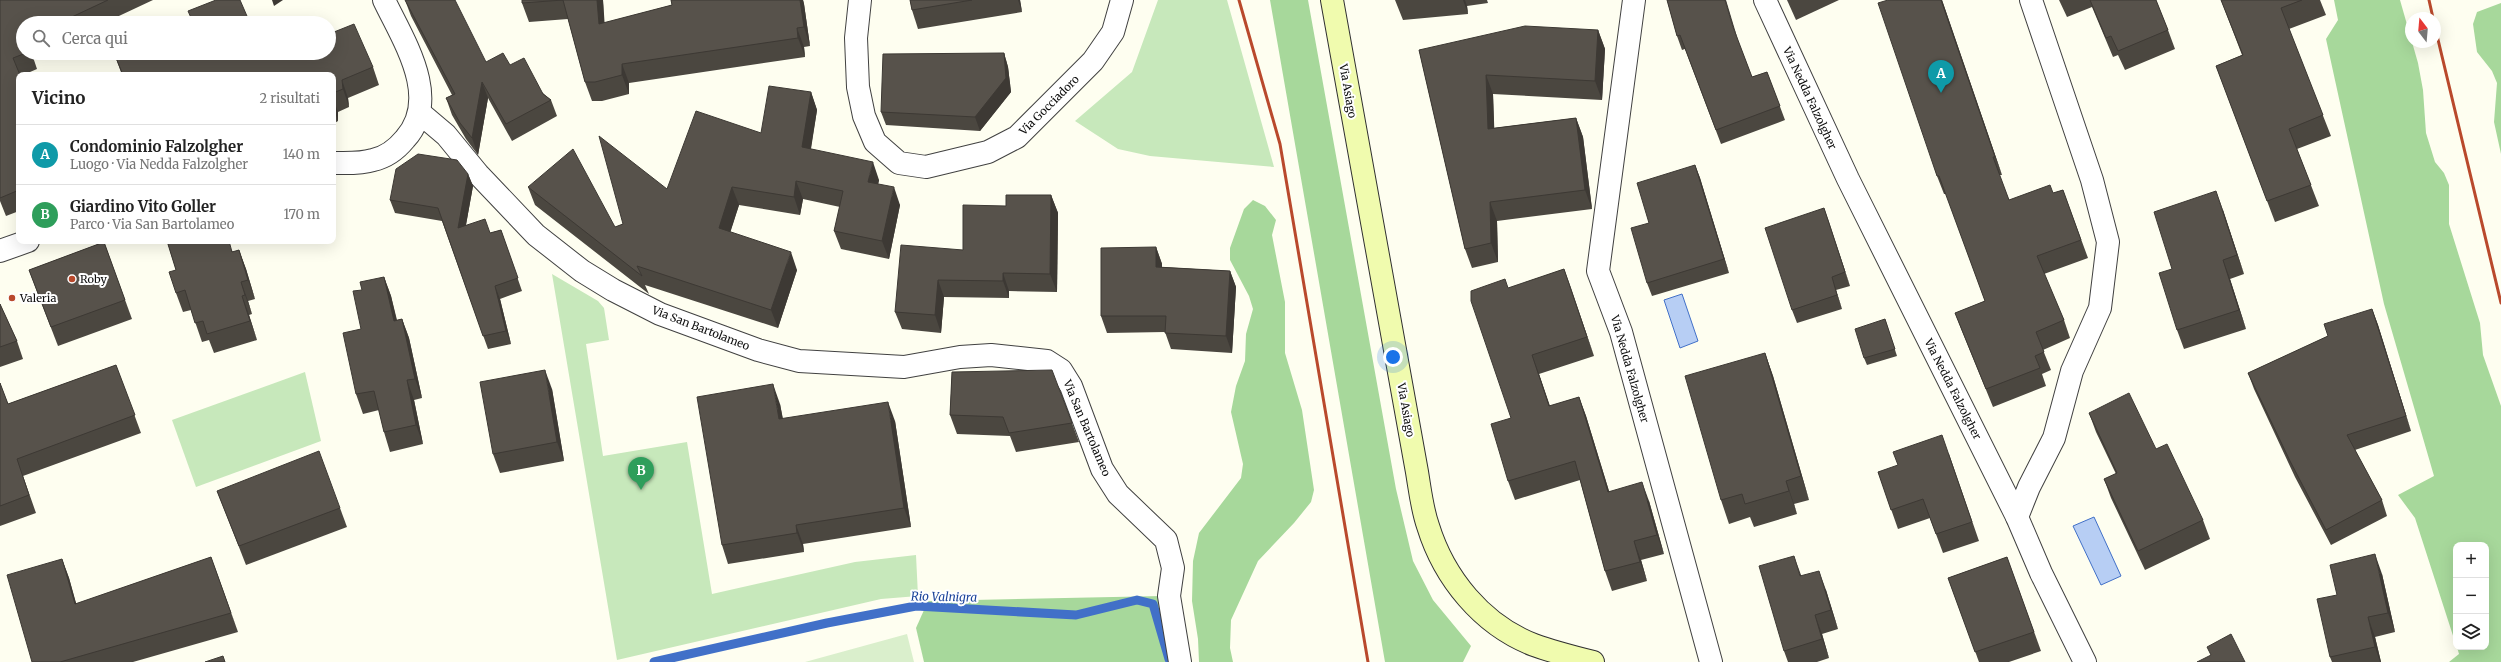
<!DOCTYPE html>
<html lang="it">
<meta charset="utf-8">
<style>
body{margin:0;font-family:Merriweather,serif;background:#f2f2f2;color:#222}
.controls{position:absolute;right:12px;bottom:12px;display:grid;overflow:hidden;border-radius:8px;box-shadow:0 4px 16px #0002}
.controls button{width:36px;height:36px;display:grid;place-items:center;padding:0;border:0;border-bottom:1px solid #e0e0e0;background:#fff;color:#222;font:20px sans-serif}
.compass{position:absolute;left:2405px;top:12px;width:36px;height:36px;border-radius:50%;background:#fff;box-shadow:0 4px 16px #0002;rotate:344deg}
.you{position:absolute;left:1393px;top:357px;width:14px;height:14px;margin:-10px;border:3px solid #fff;border-radius:50%;background:#1a73e8;box-shadow:0 0 0 6px #1a73e833}
.badge{display:grid;place-items:center;width:26px;height:26px;border-radius:50%;background:#db2777;color:#fff;font-size:13px;font-weight:700}
.pin{position:absolute;translate:-50% -33px;filter:drop-shadow(0 1px 2px #0008)}
.pin::after{content:'';position:absolute;top:21px;width:14px;height:12px;background:inherit;clip-path:polygon(0 0,100% 0,50% 100%)}
.list{margin:0;padding:0;list-style:none}
h2{display:flex;justify-content:space-between;align-items:center;height:52px;margin:0;padding:0 16px;font-size:17px}
h2 small{font-size:13px;font-weight:400;color:#767676}
.list li{display:grid;grid-template-columns:26px 1fr auto;gap:12px;align-items:center;box-sizing:border-box;height:60px;padding:0 16px;border-top:1px solid #e0e0e0}
.list b{display:block;font-size:15px;white-space:nowrap}
.list p{margin:0;font-size:13px;white-space:nowrap;color:#767676}
.list em{font-size:13px;font-style:normal;color:#767676}
.icon{flex:none;width:22px;height:22px;fill:none;stroke:currentColor;stroke-width:2;stroke-linecap:round;stroke-linejoin:round}
.map{position:relative;flex:none;width:2501px;height:662px;overflow:hidden}
.search{position:absolute;background:#fff;box-shadow:0 4px 16px #0002;left:16px;top:16px;width:320px;height:44px;display:flex;align-items:center;gap:10px;box-sizing:border-box;padding:0 14px;border-radius:22px;color:#767676;font-size:15px}
.panel{position:absolute;background:#fff;box-shadow:0 4px 16px #0002;left:16px;top:72px;width:320px;height:172px;border-radius:8px}
.map>svg:first-child{display:block}
.green{fill:#c7e8bb}
.forest{fill:#a7d89b}
.pitch{fill:#daefcc}
.water{fill:#b7cef4;stroke:#4170c8}
.lines{fill:none;stroke-linecap:round;stroke-linejoin:round}
.stream{stroke:#4170c8;stroke-width:9}
.minor-casing{stroke:#414141;stroke-width:24}
.tertiary-casing{stroke:#414141;stroke-width:24}
.secondary-casing{stroke:#303030;stroke-width:24}
.minor{stroke:#fff;stroke-width:22}
.tertiary{stroke:#fff;stroke-width:22}
.secondary{stroke:#f0fbae;stroke-width:22}
.rail{stroke:#b9492c;stroke-width:3}
.wall{fill:#4b4740}
.shaded-wall{fill:#3d3934}
.building{fill:#57524b;stroke:#3d3934}
.poi-dot{fill:#b9492c;stroke:#fff;stroke-width:1.5}
.labels{text-anchor:middle;stroke-width:4;stroke-linejoin:round;paint-order:stroke}
.street-label{font-size:11px;fill:#0e0e0e;stroke:#fff}
.poi-label{font-size:11px;fill:#0e0e0e;stroke:#fff;text-anchor:start}
.water-label{font-size:12px;font-style:italic;fill:#1c449b;stroke:#fff}
</style>
<div class="map">
<svg width="2501" height="662" viewBox="0 0 2501 662">
<rect width="100%" height="100%" fill="#fefef0"/>
<!-- green -->
<g class="green">
<path d="M1158,0H1227L1274,167L1150,156L1118,149L1075,121L1132,72Z"/>
<path d="M552,274L598,301L604,308L609,340L586,344L603,456L687,442L712,594L855,562L916,555L918,596L881,599L617,660Z"/>
<path d="M305,372L321,441L196,487L172,420Z"/>
</g>
<!-- forest -->
<g class="forest">
<path d="M1270,0H1308L1396,489L1413,561L1433,600L1471,646L1463,662H1385Z"/>
<path d="M2334,0H2400L2418,63L2423,90L2426,133L2435,162L2444,173L2449,185V224L2480,323L2483,355L2501,406V662H2449L2459,654L2457,647H2486V545H2456V645L2415,518L2398,495L2434,476L2384,304L2326,39L2338,20Z"/>
<path d="M2501,3V154L2494,122L2497,83L2492,71L2477,52L2473,24L2477,12Z"/>
<path d="M1253,200L1265,206L1276,220L1272,235L1285,302V353L1302,410L1314,490L1311,502L1294,523L1258,561L1231,620L1230,648L1233,662H1199L1198,639L1192,601L1193,561L1199,533L1241,478L1243,464L1231,412L1236,386L1245,361L1246,334L1253,309L1249,296L1230,260V248L1244,209Z"/>
<path d="M1162,596L1177,662H924L916,628L928,601Z"/>
</g>
<!-- pitch -->
<path class="pitch" d="M907,634L914,662H805Z"/>
<!-- water -->
<g class="water">
<path d="M1682,294L1698,341L1680,348L1664,300Z"/>
<path d="M2094,517L2121,576L2101,585L2073,526Z"/>
</g>
<g class="lines">
<!-- stream -->
<path class="stream" d="M654,662L827,623L916,606L1076,615L1137,600L1153,604L1169,659"/>
<defs>
<g id="minor">
<path d="M1634,0L1598,271L1621,332L1711,662"/>
<path d="M1765,0L1848,179L2017,517L2041,573L2085,662"/>
<path d="M420,113L446,135L478,174L536,235L582,271L613,290L660,314L758,350L799,361L904,367L960,357L991,355L1047,361L1061,370L1071,386L1102,469L1118,494L1166,540L1173,568L1169,596L1180,662"/>
<path d="M333,163C346,163 361,164 373,160C387,157 396,150 405,139C442,98 403,40 384,0"/>
<path d="M0,251L28,241"/>
<path d="M2017,517L2029,487L2054,438L2072,371L2100,308L2108,242L2092,180L2031,0"/>
</g>
<path id="tertiary" d="M860,0L856,38L858,87L864,116L875,142L899,163L926,167L988,152L1017,137L1093,61L1113,32L1122,0"/>
<path id="secondary" d="M1332,0L1417,472C1420,490 1422,509 1428,526C1444,578 1482,625 1534,645C1553,652 1573,657 1593,662"/>
</defs>
<!-- minor casing -->
<use href="#minor" class="minor-casing"/>
<!-- tertiary casing -->
<use href="#tertiary" class="tertiary-casing"/>
<!-- secondary casing -->
<use href="#secondary" class="secondary-casing"/>
<!-- minor -->
<use href="#minor" class="minor"/>
<!-- tertiary -->
<use href="#tertiary" class="tertiary"/>
<!-- secondary -->
<use href="#secondary" class="secondary"/>
<!-- rail -->
<g class="rail">
<path d="M1239,0L1280,144L1368,662"/>
<path d="M2429,0L2433,18"/>
<path d="M2435,27L2501,303"/>
</g>
</g>
<!-- wall -->
<g class="wall">
<path d="M0,0H153L104,23H23V53H41L33,57L37,69L23,75H19V211L6,216L0,201Z"/>
<path d="M405,0L486,62L510,65L551,100L557,116L512,141L488,98L478,155L466,139L452,115L446,98L452,95L411,16Z"/>
<path d="M522,0H603L604,23L672,5L671,0H803L804,4L810,46L804,47L805,57L629,83V94L602,101H592L585,82L568,19L529,22L522,3Z"/>
<path d="M910,0H1020L1022,12L918,29L912,10Z"/>
<path d="M1395,0H1487L1488,3L1467,6L1468,14L1403,20Z"/>
<path d="M1667,0L1737,38L1752,77L1767,72L1785,120L1721,144L1685,49L1682,50L1677,36Z"/>
<path d="M1787,0H1839L1796,20Z"/>
<path d="M1888,0H1942L2002,175H1999L2009,200L2053,193L2063,190L2088,258L2044,274L2064,320L2070,338L2043,350L2051,370L2042,374L2046,386L1993,407L1962,331L1955,313L1985,301L1946,194H1944L1937,176Z"/>
<path d="M2059,0H2156L2168,30L2175,49L2125,70L2118,55L2113,57L2092,7L2067,17Z"/>
<path d="M2221,0H2320L2326,15L2289,29L2331,136L2297,149L2319,206L2275,222L2216,66L2242,55Z"/>
<path d="M1598,30L1605,49L1602,100L1493,94L1494,128L1576,118L1583,137L1592,209L1497,221L1498,262L1472,268L1465,249L1419,50Z"/>
<path d="M114,53L264,58L373,67L379,85L348,98L349,107L338,112V121L333,124V75H122Z"/>
<path d="M1004,53L1008,67L1011,92L980,131L886,125L881,112Z"/>
<path d="M811,92L817,110L811,149L879,180L878,184L900,205L889,259L841,249L834,231L840,207L803,199L800,215L739,205L730,232L797,270L778,328L645,285L649,294L535,205L528,187L615,227L623,224L667,189L761,133Z"/>
<path d="M1695,165L1700,178L1729,273L1652,296L1647,283L1649,223Z"/>
<path d="M468,174L473,186L466,225L490,233L501,230L522,291L500,299L511,344L488,349L442,221L395,213L390,200Z"/>
<path d="M1051,195L1058,213L1057,292L1009,291V298L944,297L941,333L902,329L895,312L963,250L1006,206Z"/>
<path d="M1824,208L1850,286L1836,290L1842,309L1797,323L1792,310Z"/>
<path d="M2223,210L2244,274L2230,279L2246,329L2184,349L2177,330L2172,269Z"/>
<path d="M167,241H223L233,252L239,250L246,269L255,299L248,301L252,314L249,315L257,340L214,353L209,340L202,342L191,310L183,312L176,293V270Z"/>
<path d="M104,242L132,319L58,346L36,289L29,270Z"/>
<path d="M1156,247L1162,264V267L1230,271L1236,287L1232,353L1171,349L1165,332L1107,333L1101,316Z"/>
<path d="M1564,269L1594,356L1539,374L1550,406L1579,397L1586,416L1609,491L1649,501L1664,554L1641,560L1647,581L1612,591L1605,571L1580,480L1515,500L1508,481L1511,418L1509,288Z"/>
<path d="M384,277L391,296L397,320L402,319L409,338L422,398L414,400L423,444L390,452L384,432L379,410L363,414L356,394L361,329L362,290Z"/>
<path d="M0,304L17,341L23,359L0,367Z"/>
<path d="M2372,309L2378,325L2411,431L2355,450L2382,500L2387,516L2331,545L2295,477L2254,389L2248,373L2328,336Z"/>
<path d="M1885,319L1897,356L1867,365L1864,358Z"/>
<path d="M1765,353L1773,376L1809,500L1794,504L1797,514L1754,527L1750,517L1729,524L1721,500Z"/>
<path d="M116,365L141,433L23,476L36,513L0,526V383L8,404Z"/>
<path d="M952,372L1072,423L1079,442L1016,452L1010,436L957,434L950,415Z"/>
<path d="M552,389L564,461L500,473L493,454Z"/>
<path d="M780,404L783,419L895,421L911,527L803,544L804,552L728,564L722,545Z"/>
<path d="M2089,413L2156,449L2203,520L2210,539L2145,570L2111,498L2104,479L2116,474L2096,432Z"/>
<path d="M1949,454L1979,541L1943,553L1930,518L1898,529L1878,472Z"/>
<path d="M217,491L340,508L347,527L246,565Z"/>
<path d="M211,557L238,632L133,662H32L62,559L69,578L76,604Z"/>
<path d="M2007,557L2041,651L2009,662H1979L1948,578Z"/>
<path d="M2382,574L2395,632L2375,637L2381,662H2332L2330,657L2337,595Z"/>
<path d="M1801,576L1826,590L1838,629L1822,634L1829,658L1817,662H1788L1784,651Z"/>
</g>
<!-- shaded-wall -->
<g class="shaded-wall">
<path d="M272,0H283L274,6Z"/>
<path d="M597,0H603L606,43L599,24Z"/>
<path d="M800,0H803L804,4L810,46L804,27Z"/>
<path d="M1018,0H1020L1022,12Z"/>
<path d="M1463,0H1465L1467,6L1468,14Z"/>
<path d="M1725,0H1726L1738,40L1733,27Z"/>
<path d="M1941,0H1942L2002,175L1995,157Z"/>
<path d="M797,28L804,47L805,57L798,38Z"/>
<path d="M1598,30L1605,49L1602,100L1595,81Z"/>
<path d="M1004,53L1008,67L1011,92L980,131L975,117Z"/>
<path d="M622,64L629,83V94L622,75Z"/>
<path d="M1486,75L1493,94L1495,148L1488,129Z"/>
<path d="M342,80L348,98L349,107L343,89Z"/>
<path d="M482,82L488,98L478,155L472,138Z"/>
<path d="M811,92L817,110L808,165L802,147Z"/>
<path d="M333,98L338,112V121L333,107Z"/>
<path d="M1576,118L1583,137L1592,209L1585,190Z"/>
<path d="M873,162L879,180L875,200L868,182Z"/>
<path d="M1695,165L1700,178L1729,273L1724,259Z"/>
<path d="M468,174L473,186L463,241L458,228Z"/>
<path d="M796,181L803,199L800,215L794,197Z"/>
<path d="M732,187L739,205L726,246L719,228Z"/>
<path d="M894,187L900,205L889,259L882,241Z"/>
<path d="M2216,191L2223,210L2244,274L2237,255Z"/>
<path d="M1051,195L1058,213L1057,292L1050,274Z"/>
<path d="M1490,202L1497,221L1498,262L1491,243Z"/>
<path d="M1824,208L1829,222L1850,286L1845,272Z"/>
<path d="M1156,247L1162,264V284L1156,267Z"/>
<path d="M239,250L246,269L255,299L248,280Z"/>
<path d="M791,252L797,270L778,328L771,310Z"/>
<path d="M2223,260L2230,279L2246,329L2239,310Z"/>
<path d="M1564,269L1571,288L1594,356L1587,337Z"/>
<path d="M1230,271L1236,287L1232,353L1226,336Z"/>
<path d="M1003,273L1009,291V298L1003,281Z"/>
<path d="M384,277L391,296L401,340L394,321Z"/>
<path d="M1832,277L1836,290L1842,309L1837,295Z"/>
<path d="M938,280L944,297L941,333L935,315Z"/>
<path d="M241,282L248,301L252,314L245,295Z"/>
<path d="M495,286L500,299L511,344L506,331Z"/>
<path d="M242,296L249,315L257,340L250,321Z"/>
<path d="M2372,309L2378,325L2411,431L2406,416Z"/>
<path d="M402,319L409,338L422,398L415,379Z"/>
<path d="M1765,353L1773,376L1809,500L1801,476Z"/>
<path d="M1532,355L1539,374L1556,425L1549,406Z"/>
<path d="M545,370L552,389L564,461L557,442Z"/>
<path d="M407,380L414,400L423,444L416,425Z"/>
<path d="M773,384L780,404L786,438L779,419Z"/>
<path d="M1579,397L1586,416L1615,511L1608,492Z"/>
<path d="M888,402L895,421L911,527L904,508Z"/>
<path d="M1786,481L1794,504L1797,514L1789,491Z"/>
<path d="M1642,482L1649,501L1664,554L1657,535Z"/>
<path d="M796,525L803,544L804,552L797,533Z"/>
<path d="M1634,541L1641,560L1647,581L1640,562Z"/>
<path d="M2375,554L2382,574L2395,632L2388,613Z"/>
<path d="M1794,556L1801,575L1807,595L1800,576Z"/>
<path d="M211,557L218,576L238,632L231,613Z"/>
<path d="M62,559L69,578L82,624L75,604Z"/>
<path d="M1819,571L1826,590L1838,629L1831,610Z"/>
<path d="M1815,615L1822,634L1829,658L1822,639Z"/>
<path d="M2368,617L2375,637L2381,662H2380L2375,647Z"/>
</g>
<!-- building -->
<g class="building">
<path d="M0,0H108L59,23H23V53H26L13,58L20,75H19V190L0,198Z"/>
<path d="M216,0H240L250,23H184L192,20L188,11Z"/>
<path d="M405,0H455L486,62L503,53L510,65L524,58L543,94L551,100L506,124L482,82L472,138L460,123L446,98L455,94Z"/>
<path d="M522,0H597L599,24L672,5L671,0H800L804,27L797,28L798,38L622,64V75L595,82H585L563,0L522,3Z"/>
<path d="M910,0H972L912,10Z"/>
<path d="M1667,0H1725L1733,27L1752,77L1767,72L1780,106L1716,130L1680,35L1677,36Z"/>
<path d="M1888,0H1941L1995,157H1993L2009,200L2050,185L2053,193L2063,190L2081,240L2037,256L2064,320L2036,332L2044,352L2035,356L2040,368L1986,389L1955,313L1985,301L1939,176H1937L1878,3Z"/>
<path d="M2090,0H2156L2168,30L2118,51L2111,36L2106,38Z"/>
<path d="M2221,0H2302L2281,8L2323,115L2289,129L2311,185L2267,201L2216,66L2243,55Z"/>
<path d="M354,24L373,67L342,80L343,89L333,93V75H123L114,53H262L264,58L274,53H329V34Z"/>
<path d="M1525,26L1598,30L1595,81L1486,75L1488,129L1576,118L1585,190L1490,202L1491,243L1465,249L1419,50Z"/>
<path d="M1004,53L1006,78L975,117L881,112L883,54Z"/>
<path d="M769,86L811,92L802,147L873,162L868,182L894,187L882,241L834,231L843,191L796,181L794,197L732,187L719,228L791,252L771,310L637,266L642,276L528,187L573,149L615,227L623,224L599,136L667,189L696,111L761,133Z"/>
<path d="M418,154L457,160L468,174L458,228L485,219L490,233L501,230L518,278L495,286L506,331L483,336L438,208L390,200L396,169Z"/>
<path d="M1695,165L1724,259L1647,283L1631,228L1649,223L1637,183Z"/>
<path d="M2216,191L2237,255L2223,260L2239,310L2177,330L2159,273L2172,269L2154,212Z"/>
<path d="M1006,195H1051L1050,274L1003,273V281L938,280L935,315L895,312L901,245L963,250V205L1006,206Z"/>
<path d="M1824,208L1845,272L1832,277L1837,295L1792,310L1765,228Z"/>
<path d="M167,241H222V242L224,241H229L232,252L239,250L248,280L241,282L245,295L242,296L250,321L207,334L203,321L195,323L185,290L176,293L169,272L176,270Z"/>
<path d="M104,242L125,300L51,327L29,270Z"/>
<path d="M1156,247V267L1230,271L1226,336L1165,333L1166,316H1101V248Z"/>
<path d="M1564,269L1587,337L1532,355L1549,406L1579,397L1608,492L1642,482L1657,535L1634,541L1640,562L1605,571L1575,461L1508,481L1491,424L1511,418L1471,301V291L1505,279L1508,288Z"/>
<path d="M384,277L394,321L402,319L415,379L407,380L416,425L384,432L374,391L356,394L343,333L361,329L353,291L362,290L360,282Z"/>
<path d="M0,304L17,341L0,347Z"/>
<path d="M2372,309L2406,416L2347,435L2382,500L2326,530L2290,461L2248,373L2328,336L2324,324Z"/>
<path d="M1885,319L1895,349L1864,358L1855,329Z"/>
<path d="M1765,353L1801,476L1786,481L1789,491L1745,504L1742,494L1721,500L1685,376Z"/>
<path d="M116,365L135,415L17,459L29,495L0,506V383L8,404Z"/>
<path d="M545,370L557,442L493,454L480,382Z"/>
<path d="M1052,370L1072,423L1009,433L1003,417L950,415L952,372Z"/>
<path d="M773,384L779,419L888,402L904,508L796,525L797,533L722,545L697,397Z"/>
<path d="M2129,393L2156,449L2167,444L2203,520L2138,551L2104,479L2117,473L2089,413Z"/>
<path d="M1942,435L1972,522L1936,534L1923,499L1891,510L1878,472L1898,465L1893,452Z"/>
<path d="M319,451L340,508L239,546L217,491Z"/>
<path d="M2375,554L2388,613L2368,617L2375,647L2330,657L2317,599L2337,595L2330,565Z"/>
<path d="M1794,556L1800,576L1819,571L1831,610L1815,615L1822,639L1784,651L1759,566Z"/>
<path d="M211,557L231,613L60,662H32L7,575L62,559L75,604Z"/>
<path d="M2007,557L2034,632L1975,652L1948,578Z"/>
<path d="M2231,634L2245,662H2197L2211,655L2207,647Z"/>
<path d="M223,656L225,662H205Z"/>
</g>
<!-- markers -->
<g class="poi-dot">
<circle cx="72" cy="279" r="4"/>
<circle cx="12" cy="298" r="4"/>
</g>
<g class="labels">
<!-- street labels -->
<g class="street-label">
<text transform="translate(1348 91) rotate(80)" y="4">Via Asiago</text>
<text transform="translate(1810 98) rotate(65)" y="4">Via Nedda Falzolgher</text>
<text transform="translate(1049 105) rotate(-45)" y="4">Via Gocciadoro</text>
<text transform="translate(701 328) rotate(21)" y="4">Via San Bartolameo</text>
<text transform="translate(1630 369) rotate(74)" y="4">Via Nedda Falzolgher</text>
<text transform="translate(1953 389) rotate(63)" y="4">Via Nedda Falzolgher</text>
<text transform="translate(1406 410) rotate(80)" y="4">Via Asiago</text>
<text transform="translate(1087 428) rotate(67)" y="4">Via San Bartolameo</text>
</g>
<!-- poi labels -->
<g class="poi-label">
<text x="80" y="283">Roby</text>
<text x="20" y="302">Valeria</text>
</g>
<!-- water labels -->
<g class="water-label">
<text transform="translate(944 597) rotate(1)" y="4">Rio Valnigra</text>
</g>
</g>
</svg>
<div class="controls">
<button>+</button>
<button>−</button>
<button><svg class="icon" aria-label="layers" viewBox="0 0 24 24"><path d="M12 4l9 5-9 5-9-5zM3 14l9 5 9-5"/></svg></button>
</div>
<svg class="compass" viewBox="-18 -18 36 36"><path d="M0-13l5 13h-10z" fill="#e53935"/><path d="M0 13l5-13h-10z" fill="#767676"/></svg>
<div class="you"></div>
<div class="pin badge" style="left:1941px;top:93px;background:#0f9aa8">A</div>
<div class="pin badge" style="left:641px;top:490px;background:#2e9e5b">B</div>
<div class="search"><svg class="icon" aria-label="search" viewBox="0 0 24 24"><circle cx="10" cy="10" r="6"/><path d="M15 15l6 6"/></svg>Cerca qui</div>
<section class="panel">
<h2>Vicino<small>2 risultati</small></h2>
<ul class="list">
<li><span class="badge" style="background:#0f9aa8">A</span><div><b>Condominio Falzolgher</b><p>Luogo · Via Nedda Falzolgher</p></div><em>140 m</em></li>
<li><span class="badge" style="background:#2e9e5b">B</span><div><b>Giardino Vito Goller</b><p>Parco · Via San Bartolameo</p></div><em>170 m</em></li>
</ul>
</section>
</div>
